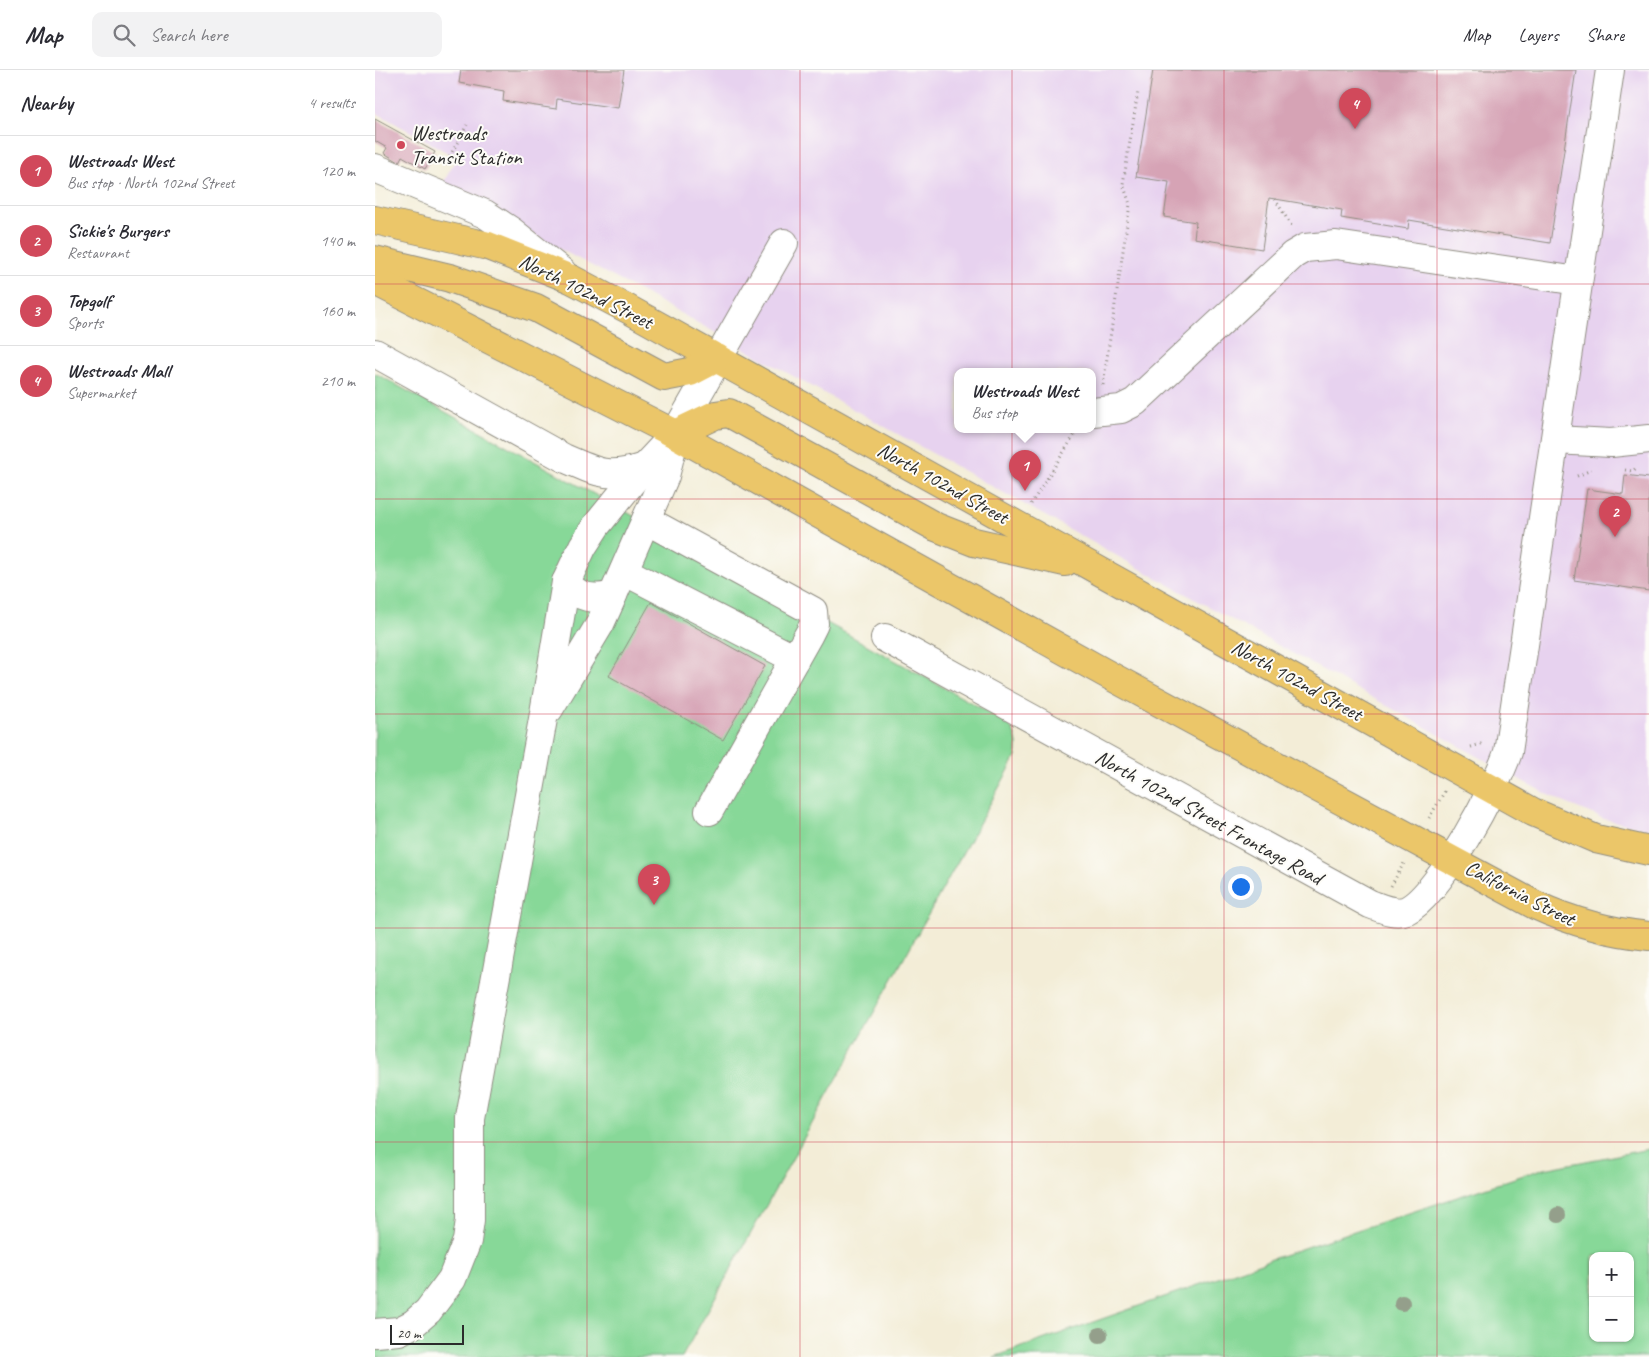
<!DOCTYPE html>
<meta charset="utf-8">
<style>
body{margin:0;font-family:Caveat,sans-serif;background:#f2f2f3;color:#2b2b33}
.controls{position:absolute;right:15px;bottom:15px;display:grid;overflow:hidden;border-radius:10px;box-shadow:0 1px 4px #0004}
.controls button{width:45px;height:45px;display:grid;place-items:center;padding:0;border:0;border-bottom:1px solid #e1e1e2;background:#fff;color:#2b2b33;font:25px sans-serif}
.scale{position:absolute;left:15px;bottom:12px;width:74px;box-sizing:border-box;padding-left:5px;border:2px solid #2b2b2b;border-top:0;font-size:14px;line-height:18px;white-space:nowrap;color:#2b2b2b;-webkit-text-stroke:4px #fdfcf7;paint-order:stroke}
.you{position:absolute;left:865px;top:816px;width:18px;height:18px;margin:-12px;border:4px solid #fff;border-radius:50%;background:#1a73e8;box-shadow:0 0 0 8px #1a73e833}
.badge{display:grid;place-items:center;width:32px;height:32px;border-radius:50%;background:#d1495b;color:#fff;font-size:16px;font-weight:700}
.pin{position:absolute;translate:-50% -41px;filter:drop-shadow(0 1px 2px #0008)}
.pin::after{content:'';position:absolute;top:26px;width:18px;height:15px;background:inherit;clip-path:polygon(0 0,100% 0,50% 100%)}
.popup{position:absolute;left:579px;top:298px;width:142px;height:65px;box-sizing:border-box;display:grid;place-content:center;border-radius:10px;background:#fff;filter:drop-shadow(0 1px 4px #0005);font-size:16px;white-space:nowrap;color:#7c7c81}
.popup b{font-size:19px;color:#2b2b33}
.popup::after{content:'';position:absolute;left:50%;top:100%;margin-left:-10px;border:10px solid transparent;border-top-color:#fff}
.list{margin:0;padding:0;list-style:none}
h2{display:flex;justify-content:space-between;align-items:center;height:65px;margin:0;padding:0 20px;font-size:21px}
h2 small{font-size:16px;font-weight:400;color:#7c7c81}
.list li{display:grid;grid-template-columns:32px 1fr auto;gap:15px;align-items:center;box-sizing:border-box;height:70px;padding:0 20px;border-top:1px solid #e1e1e2}
.list b{display:block;font-size:19px;white-space:nowrap}
.list p{margin:0;font-size:16px;white-space:nowrap;color:#7c7c81}
.list em{font-size:16px;font-style:normal;color:#7c7c81}
.icon{flex:none;width:28px;height:28px;fill:none;stroke:currentColor;stroke-width:2;stroke-linecap:round;stroke-linejoin:round}
.map{position:relative;flex:none;width:1274px;height:1287px;overflow:hidden}
header{display:flex;align-items:center;gap:30px;box-sizing:border-box;height:70px;padding:0 25px;background:#fff;border-bottom:1px solid #e1e1e2}
header strong{font-size:24px}
nav{display:flex;gap:28px;margin-inline-start:auto;font-size:18px}
.search{width:350px;height:45px;background:#f2f2f3;display:flex;align-items:center;gap:12px;box-sizing:border-box;padding:0 18px;border-radius:10px;color:#7c7c81;font-size:19px}
main{display:flex}
aside{flex:1;background:#fff}
.map>svg:first-child{display:block}
.built{fill:#e7d2ef;fill-rule:evenodd}
.green{fill:#87d898;stroke:#598262;fill-rule:evenodd}
.building{fill:#d6a3b5}
.lines{fill:none;stroke-linecap:round;stroke-linejoin:round}
.minor-casing{stroke:#8f8c81;stroke-width:30}
.major-casing{stroke:#8f8c81;stroke-width:30}
.path{stroke:#8f8c81;stroke-width:3;stroke-dasharray:1 4;stroke-linecap:butt}
.minor{stroke:#fff;stroke-width:28}
.major{stroke:#ebc669;stroke-width:28}
.tree{fill:#949f8b}
.grid{fill:none;stroke:#d1495b;stroke-width:1;stroke-opacity:0.55}
.poi-dot{fill:#d1495b;stroke:#fdfcf7;stroke-width:2}
.labels{text-anchor:middle;stroke-width:4;stroke-linejoin:round;paint-order:stroke}
.poi-label{font-size:21px;fill:#2b2b2b;stroke:#fdfcf7;text-anchor:start}
.street-label{font-size:21px;fill:#2b2b2b;stroke:#fdfcf7}
</style>
<header>
<strong>Map</strong>
<div class="search"><svg class="icon" aria-label="search" viewBox="0 0 24 24"><circle cx="10" cy="10" r="6"/><path d="M15 15l6 6"/></svg>Search here</div>
<nav><a>Map</a><a>Layers</a><a>Share</a></nav>
</header>
<main>
<aside>
<h2>Nearby<small>4 results</small></h2>
<ul class="list">
<li><span class="badge">1</span><div><b>Westroads West</b><p>Bus stop · North 102nd Street</p></div><em>120 m</em></li>
<li><span class="badge">2</span><div><b>Sickie's Burgers</b><p>Restaurant</p></div><em>140 m</em></li>
<li><span class="badge">3</span><div><b>Topgolf</b><p>Sports</p></div><em>160 m</em></li>
<li><span class="badge">4</span><div><b>Westroads Mall</b><p>Supermarket</p></div><em>210 m</em></li>
</ul>
</aside>
<div class="map">
<svg width="1274" height="1287" viewBox="0 0 1274 1287">
<rect width="100%" height="100%" fill="#fdfcf7"/>
<filter id="ink" filterUnits="userSpaceOnUse"><feTurbulence type="fractalNoise" baseFrequency=".02" numOctaves="2"/><feDisplacementMap in="SourceGraphic" scale="10" xChannelSelector="R" yChannelSelector="G"/><feConvolveMatrix kernelMatrix="1 2 1 2 8 2 1 2 1" color-interpolation-filters="sRGB"/></filter>
<filter id="wash" filterUnits="userSpaceOnUse"><feTurbulence type="fractalNoise" baseFrequency=".0096" numOctaves="4" result="noise"/><feDisplacementMap in="SourceGraphic" scale="20" xChannelSelector="R" yChannelSelector="G"/><feGaussianBlur stdDeviation="1.12" result="paint"/><feColorMatrix in="noise" values="0 0 0 0 0 0 0 0 0 0 0 0 0 0 0 0 0 1.4 0 .05"/><feComposite in="paint" operator="in"/></filter>
<g filter="url(#wash)">
<rect width="100%" height="100%" fill="#f3edd7"/>
<!-- built -->
<path class="built" d="M0,0H1274V759L1229,749L1188,732L1151,713L267,222L175,174L68,113L82,88L0,42ZM582,302H718V360H582Z"/>
<!-- green -->
<g class="green">
<path d="M0,303L633,653C641,665 644,673 641,687L307,1287H0Z"/>
<path d="M1274,1079V1287H619L934,1176L1164,1100ZM1218,1186H1255V1268H1218Z"/>
</g>
<g id="blocks">
<!-- building -->
<g class="building">
<path d="M86,0H249L243,38L182,29L181,39L128,31L129,21L84,13Z"/>
<path d="M778,0H1201L1175,173L1034,150L1033,159L966,148L967,140L894,128L887,179L819,168L821,152L789,147L794,112L761,107Z"/>
<path d="M0,49L60,82L50,99L27,86L24,92L9,83L12,78L0,71Z"/>
<path d="M1250,405L1274,408V521L1199,510L1212,419L1248,424Z"/>
<path d="M276,532L390,596L348,670L234,606Z"/>
</g>
</g>
</g>
<g filter="url(#ink)">
<use href="#blocks" fill-opacity="0" stroke="#8f8c81" stroke-width="1"/>
<g class="lines">
<defs>
<g id="minor">
<path d="M0,98L110,144L136,161L187,202"/>
<path d="M0,283L189,388C224,403 232,409 269,397"/>
<path d="M718,342L746,339L760,332L918,185L930,178L961,175L1203,211"/>
<path d="M1180,370L1236,373L1274,369"/>
<path d="M271,450L438,541L439,554L434,564L334,741"/>
<path d="M249,501L420,589"/>
<path d="M191,512C204,529 218,530 238,525"/>
<path d="M510,568L995,834C1006,838 1020,845 1032,840C1064,825 1122,716 1133,682L1235,0"/>
<path d="M174,639L225,554L235,532L290,406L300,366"/>
<path d="M0,1263L24,1261L38,1254L53,1241L77,1209L92,1171L95,1150V1048L168,649L191,512L208,476L221,456L269,397L300,364L409,173"/>
</g>
<g id="major">
<path d="M0,150L113,176L196,209L253,239L1158,742L1221,769L1274,781"/>
<path d="M0,190L75,208L161,238L289,307L315,302L342,288"/>
<path d="M0,211L300,364L730,603L1160,835C1197,852 1233,862 1274,866"/>
<path d="M300,364L340,345L354,343L561,457L599,472L690,492"/>
</g>
</defs>
<!-- minor casing -->
<use href="#minor" class="minor-casing"/>
<!-- major casing -->
<use href="#major" class="major-casing"/>
<!-- path -->
<g class="path">
<path d="M70,95L92,55"/>
<path d="M900,129L917,157"/>
<path d="M728,315L755,134L748,114L763,22"/>
<path d="M1250,400L1258,401L1262,397"/>
<path d="M1202,406L1216,400"/>
<path d="M656,434L702,361"/>
<path d="M1096,677L1109,673"/>
<path d="M1054,748L1070,721"/>
<path d="M1016,816L1029,793"/>
</g>
<!-- minor -->
<use href="#minor" class="minor"/>
<!-- major -->
<use href="#major" class="major"/>
</g>
<!-- trees -->
<g class="tree">
<circle cx="1183" cy="1145" r="8"/>
<circle cx="1027" cy="1233" r="8"/>
<circle cx="725" cy="1265" r="8"/>
</g>
</g>
<!-- grid -->
<path class="grid" d="M212,0V1287M425,0V1287M637,0V1287M849,0V1287M1062,0V1287M0,214H1274M0,429H1274M0,644H1274M0,858H1274M0,1072H1274"/>
<!-- markers -->
<circle class="poi-dot" cx="26" cy="75" r="5"/>
<g class="labels">
<!-- poi labels -->
<g class="poi-label">
<text x="36" y="70">Westroads<tspan x="36" dy="24">Transit Station</tspan></text>
</g>
<!-- street labels -->
<g class="street-label">
<text transform="translate(211 221) rotate(26)" y="7">North 102nd Street</text>
<text transform="translate(568 413) rotate(29)" y="7">North 102nd Street</text>
<text transform="translate(922 610) rotate(29)" y="7">North 102nd Street</text>
<text transform="translate(834 747) rotate(29)" y="7">North 102nd Street Frontage Road</text>
<text transform="translate(1145 823) rotate(27)" y="7">California Street</text>
</g>
</g>
</svg>
<div class="controls">
<button>+</button>
<button>−</button>
</div>
<div class="scale">20 m</div>
<div class="you"></div>
<div class="pin badge" style="left:650px;top:421px">1</div>
<div class="popup"><b>Westroads West</b>Bus stop</div>
<div class="pin badge" style="left:1240px;top:467px">2</div>
<div class="pin badge" style="left:279px;top:835px">3</div>
<div class="pin badge" style="left:980px;top:59px">4</div>
</div>
</main>
